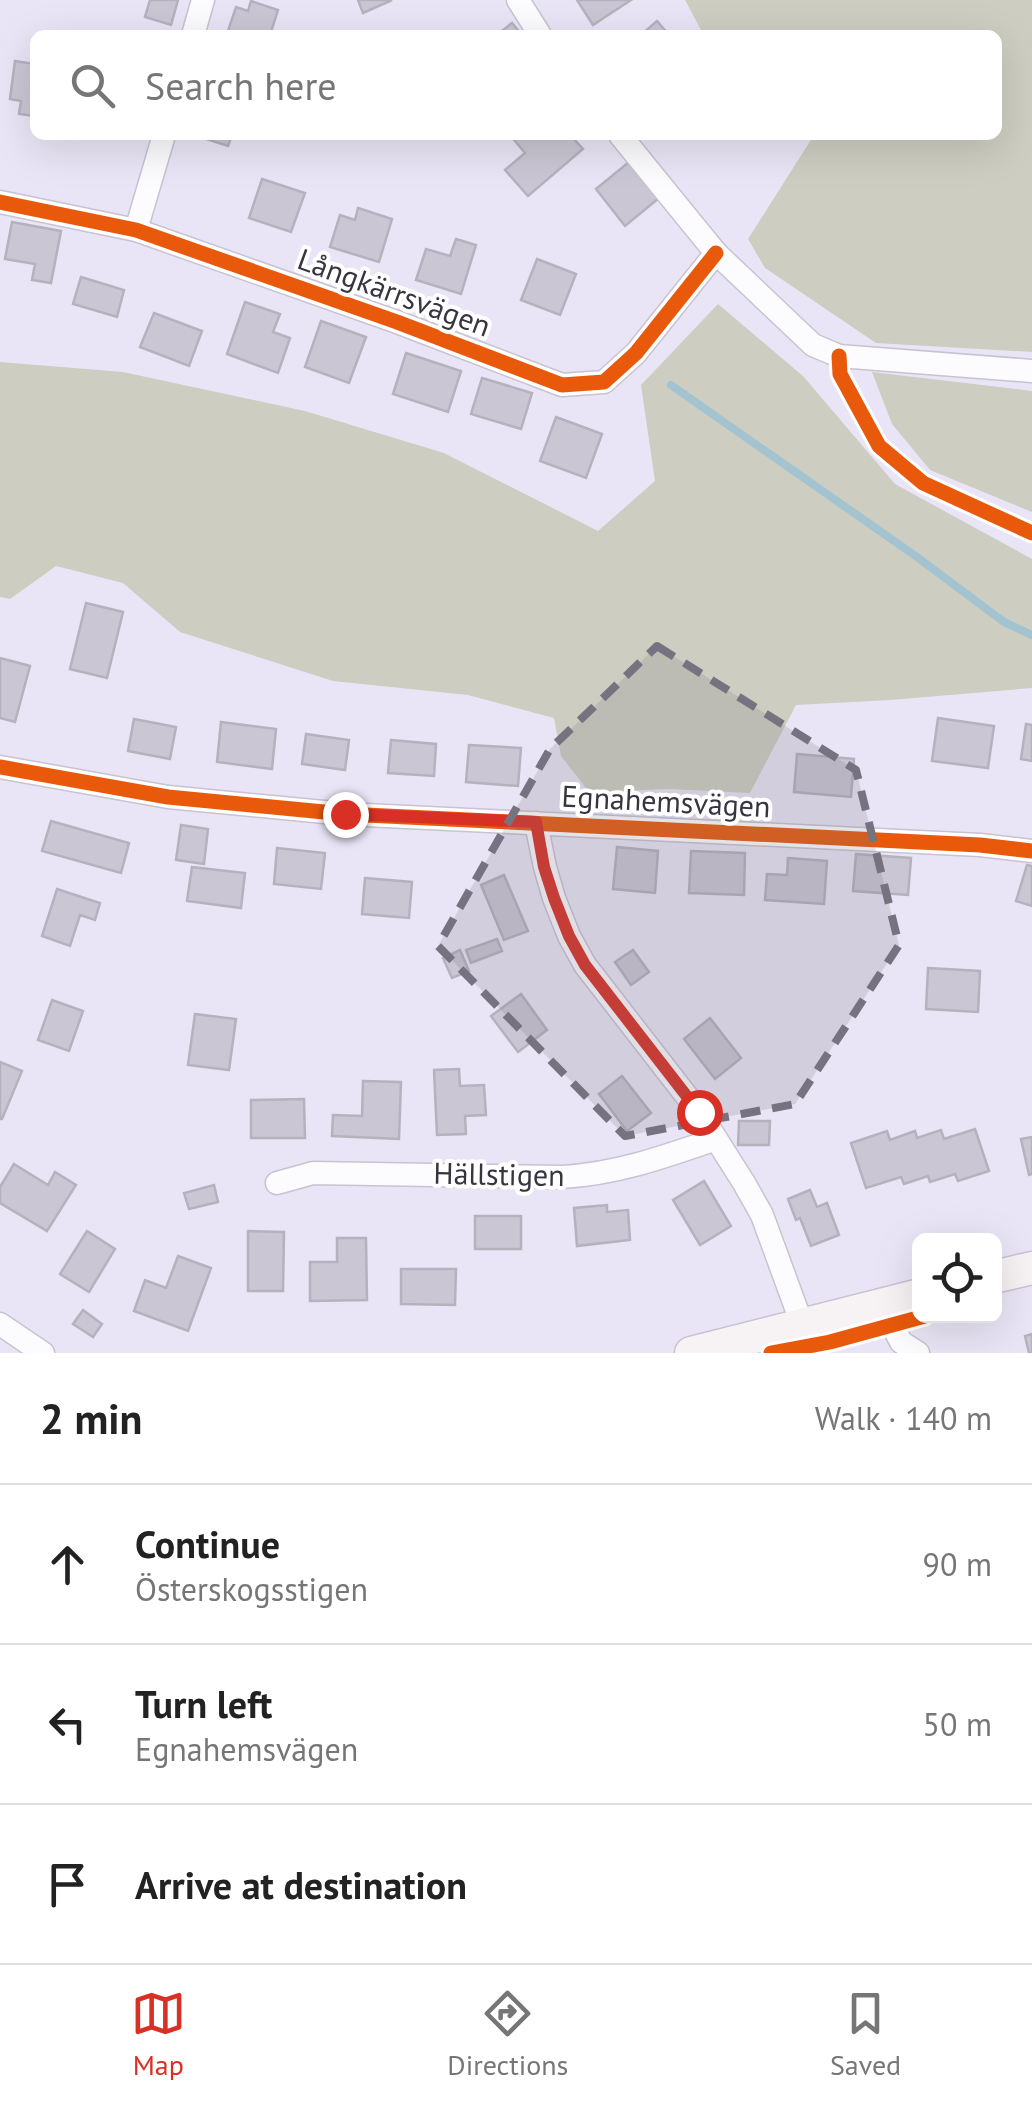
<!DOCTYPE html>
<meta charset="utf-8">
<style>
body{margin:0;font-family:"PT Sans",sans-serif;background:#f2f2f2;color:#222}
.controls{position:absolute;right:30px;bottom:30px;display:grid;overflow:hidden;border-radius:15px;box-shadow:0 10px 40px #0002}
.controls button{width:90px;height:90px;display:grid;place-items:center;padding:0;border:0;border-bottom:2px solid #e0e0e0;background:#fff;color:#222;font:50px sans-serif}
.stop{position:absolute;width:30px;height:30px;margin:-22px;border:8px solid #d93025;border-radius:50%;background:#fff}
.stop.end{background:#d93025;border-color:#fff;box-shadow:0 2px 10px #0008}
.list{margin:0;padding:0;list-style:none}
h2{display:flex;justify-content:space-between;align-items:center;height:130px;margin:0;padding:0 40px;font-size:42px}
h2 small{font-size:32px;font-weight:400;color:#767676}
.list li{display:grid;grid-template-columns:65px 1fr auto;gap:30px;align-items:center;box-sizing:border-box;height:160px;padding:0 40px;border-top:2px solid #e0e0e0}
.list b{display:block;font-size:38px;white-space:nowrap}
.list p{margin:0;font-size:32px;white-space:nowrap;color:#767676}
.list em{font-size:32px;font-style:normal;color:#767676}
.icon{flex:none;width:55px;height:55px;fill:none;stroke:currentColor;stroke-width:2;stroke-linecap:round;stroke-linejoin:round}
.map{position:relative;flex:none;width:1032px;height:1353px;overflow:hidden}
.search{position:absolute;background:#fff;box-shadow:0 10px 40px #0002;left:30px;right:30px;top:30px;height:110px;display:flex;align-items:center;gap:25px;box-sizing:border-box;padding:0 35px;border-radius:15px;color:#767676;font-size:38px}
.sheet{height:610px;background:#fff}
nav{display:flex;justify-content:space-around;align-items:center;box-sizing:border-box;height:140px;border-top:2px solid #e0e0e0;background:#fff;font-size:28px;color:#767676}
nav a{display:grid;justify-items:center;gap:5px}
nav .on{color:#d93025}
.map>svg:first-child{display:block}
.green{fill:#cecdc1}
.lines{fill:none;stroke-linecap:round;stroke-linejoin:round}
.stream{stroke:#a3c3d1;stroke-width:8}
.building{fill:#cac6d3;stroke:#b5b2be;stroke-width:2.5}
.street-casing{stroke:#c7c3d1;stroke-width:25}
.secondary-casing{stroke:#c7c3d1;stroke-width:35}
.street{stroke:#fcfbfe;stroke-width:22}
.secondary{stroke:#f7f3f4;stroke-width:32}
.cycleway-casing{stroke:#fff;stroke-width:21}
.cycleway{stroke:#e8590c;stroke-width:15}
.route{stroke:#d93025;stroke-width:12}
.marked{fill:#767380;fill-opacity:0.2;stroke:#767380;stroke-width:8;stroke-dasharray:20 12;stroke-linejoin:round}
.labels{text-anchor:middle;stroke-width:8;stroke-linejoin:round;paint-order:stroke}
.street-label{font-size:30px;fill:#383541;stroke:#fff}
</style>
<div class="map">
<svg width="1032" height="1353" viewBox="0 0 1032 1353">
<rect width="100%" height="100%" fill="#eae5f6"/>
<!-- green -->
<g class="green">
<path d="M685,0H1032V352L876,343L765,268L748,239L814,135H997V35H729L701,30Z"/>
<path d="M718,304L803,376L895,484L1032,559V688L890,700L796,705L750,793L669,789L589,792L561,756L554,718L468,695L333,681L180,632L123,583L56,566L10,599L0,597V362L123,372L305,411L444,453L598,531L655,481L641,385Z"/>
<path d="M872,372L1032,391V512L930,470L892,424Z"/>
</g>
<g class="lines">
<!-- stream -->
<path class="stream" d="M671,385L917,557L1004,622L1032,635"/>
</g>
<!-- building -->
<g class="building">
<path d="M150,0H178L171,25L145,17Z"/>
<path d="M358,0H392L363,13Z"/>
<path d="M577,0H631L593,25Z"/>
<path d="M251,1L278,10L270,35H242L228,31L236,7L248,11Z"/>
<path d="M657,21L669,35H641Z"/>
<path d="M512,23L522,35H497Z"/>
<path d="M15,61L35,64V116L19,114L21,101L10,99Z"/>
<path d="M194,135H232L228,146Z"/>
<path d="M510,135H570L583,149L528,196L505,170L525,153Z"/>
<path d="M629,162L659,198L625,226L596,189Z"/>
<path d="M262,179L305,193L291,232L249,218Z"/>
<path d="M358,208L392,219L379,262L330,247L340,215L355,220Z"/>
<path d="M12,222L61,231L51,283L32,280L35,264L5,259Z"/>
<path d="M456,239L476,245L461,294L416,280L426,249L450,256Z"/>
<path d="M537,259L576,274L560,315L521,300Z"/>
<path d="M81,277L124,290L117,317L73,304Z"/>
<path d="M245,302L280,314L273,332L290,338L278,373L227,354Z"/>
<path d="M154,313L202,331L189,366L140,347Z"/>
<path d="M321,321L366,337L349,383L305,367Z"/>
<path d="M406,353L461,371L448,412L393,394Z"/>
<path d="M482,378L532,393L521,429L471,414Z"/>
<path d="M556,417L602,434L586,478L540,461Z"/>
<path d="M86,603L123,612L107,678L70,669Z"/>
<path d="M0,658L30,666L15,722L0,718Z"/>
<path d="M938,718L994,726L988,768L932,761Z"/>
<path d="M134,719L176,727L170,759L128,751Z"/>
<path d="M221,722L276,729L272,769L217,762Z"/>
<path d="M1026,724L1032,725V761L1021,759Z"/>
<path d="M306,734L349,740L345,770L302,764Z"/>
<path d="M391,740L436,744L434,776L388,773Z"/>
<path d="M469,745L521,748L518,786L466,782Z"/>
<path d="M797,754L854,759L851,797L794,792Z"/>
<path d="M51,821L129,843L121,873L42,851Z"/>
<path d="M181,825L208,829L204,864L176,860Z"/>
<path d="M617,847L658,851L655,893L613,889Z"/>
<path d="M277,848L325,853L321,889L274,884Z"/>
<path d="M691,851L745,853L744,895L689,893Z"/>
<path d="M856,854L911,858L908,895L853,891Z"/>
<path d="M788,858L827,861L824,904L765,900L767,874L787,875Z"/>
<path d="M1027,865L1032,866V906L1016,901Z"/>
<path d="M192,867L245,873L241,908L187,901Z"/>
<path d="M504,875L528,931L504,940L481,885Z"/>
<path d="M365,878L412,882L409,918L362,914Z"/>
<path d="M57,889L100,903L95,920L80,915L70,946L42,936Z"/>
<path d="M497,939L502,951L471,963L466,950Z"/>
<path d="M460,950L469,971L452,978L443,958Z"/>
<path d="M633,950L649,972L631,985L615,962Z"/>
<path d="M928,968L980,971L978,1012L926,1009Z"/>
<path d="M521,994L547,1030L518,1052L491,1016Z"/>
<path d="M52,1000L83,1011L69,1051L38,1040Z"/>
<path d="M195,1014L236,1019L229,1070L188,1065Z"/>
<path d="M710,1018L741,1058L715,1079L684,1039Z"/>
<path d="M0,1062L22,1071L2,1119H0Z"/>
<path d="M459,1069L460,1086L484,1085L486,1115L465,1116L466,1134L437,1135L434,1070Z"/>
<path d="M622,1076L651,1113L627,1131L599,1094Z"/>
<path d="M363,1081L401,1082L399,1139L332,1136L333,1115L362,1116Z"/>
<path d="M304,1099L305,1138H251V1100Z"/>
<path d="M739,1121H770L769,1145H738Z"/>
<path d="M975,1129L989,1171L958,1181L955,1174L930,1182L928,1176L904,1184L901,1177L866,1188L851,1143L887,1131L890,1140L915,1131L917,1138L941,1130L944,1139Z"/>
<path d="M1032,1137V1174L1029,1175L1021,1139Z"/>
<path d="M14,1164L48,1185L55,1172L76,1185L47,1231L0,1203V1187Z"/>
<path d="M704,1181L731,1226L700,1245L673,1200Z"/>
<path d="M214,1185L218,1202L189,1209L184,1193Z"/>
<path d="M810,1190L817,1207L827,1203L839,1235L811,1246L800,1218L796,1220L788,1199Z"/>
<path d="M607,1205V1212L628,1210L630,1240L577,1246L574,1208Z"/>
<rect x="475" y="1216" width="46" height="33"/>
<path d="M87,1231L115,1249L89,1292L60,1274Z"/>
<path d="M248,1231L284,1232L283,1291H248Z"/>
<path d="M337,1238H366L367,1300L310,1301V1262H337Z"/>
<path d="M178,1256L211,1268L188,1331L134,1311L145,1280L166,1288Z"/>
<path d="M401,1269H456L455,1305L401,1304Z"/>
<path d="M83,1310L102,1324L93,1337L73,1324Z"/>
<path d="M1032,1334V1353H1029L1025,1336Z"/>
</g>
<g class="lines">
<defs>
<g id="street">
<path d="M518,0L540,35"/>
<path d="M193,35L203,0"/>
<path d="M620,135L716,253L813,345L839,356L1032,371"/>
<path d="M0,202L136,230L397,322L562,385L604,382L636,353L716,253"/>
<path d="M136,230L164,135"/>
<path d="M0,767L168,797L345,814L980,845L1032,851"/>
<path d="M536,823L545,867L554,898L569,936L585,965L699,1112L744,1183L762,1215L803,1327"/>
<path d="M277,1183L313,1173L562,1177C616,1174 664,1157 716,1139"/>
<path d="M882,1305L901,1342L918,1353"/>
<path d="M0,1324L43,1353"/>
</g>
<g id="secondary">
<path d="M994,1277L1032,1268"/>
<path d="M691,1353L920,1295"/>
</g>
</defs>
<!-- street casing -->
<use href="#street" class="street-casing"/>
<!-- secondary casing -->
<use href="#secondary" class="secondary-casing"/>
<!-- street -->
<use href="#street" class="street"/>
<!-- secondary -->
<use href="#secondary" class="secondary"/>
<defs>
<g id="cycleway">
<path d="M0,202L136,230L397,322L562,385L604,382L636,353L716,253"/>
<path d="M839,356L840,374L879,446L923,483L1032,533"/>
<path d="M0,767L168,797L345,814L980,845L1032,851"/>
<path d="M771,1353L830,1342L925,1316"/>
</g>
</defs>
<!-- cycleway casing -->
<use href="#cycleway" class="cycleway-casing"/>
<!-- cycleway -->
<use href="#cycleway" class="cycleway"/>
</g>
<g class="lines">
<!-- route -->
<path class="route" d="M345,814L536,822L544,867L554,898L569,936L585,965L699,1112"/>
</g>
<!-- marked area -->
<path class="marked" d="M657,646L856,770L899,945L795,1104L625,1136L438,946L550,749Z"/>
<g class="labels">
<!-- street labels -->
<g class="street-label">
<text transform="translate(394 293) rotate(20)" y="10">Långkärrsvägen</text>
<text transform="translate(666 802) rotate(3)" y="10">Egnahemsvägen</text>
<text transform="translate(499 1175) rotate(1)" y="10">Hällstigen</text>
</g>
</g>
</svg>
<div class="controls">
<button><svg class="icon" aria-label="locate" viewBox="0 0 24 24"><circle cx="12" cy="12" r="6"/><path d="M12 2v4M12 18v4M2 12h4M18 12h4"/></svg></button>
</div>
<div class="stop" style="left:699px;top:1112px"></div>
<div class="stop end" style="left:345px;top:814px"></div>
<div class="search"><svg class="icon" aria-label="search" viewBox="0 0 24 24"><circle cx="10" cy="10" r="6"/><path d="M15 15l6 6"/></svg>Search here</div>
</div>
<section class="sheet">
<h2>2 min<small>Walk · 140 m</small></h2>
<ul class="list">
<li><svg class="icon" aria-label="ahead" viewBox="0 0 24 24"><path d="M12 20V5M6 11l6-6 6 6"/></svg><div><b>Continue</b><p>Österskogsstigen</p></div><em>90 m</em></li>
<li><svg class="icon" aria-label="left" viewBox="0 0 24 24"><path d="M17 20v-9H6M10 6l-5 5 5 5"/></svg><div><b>Turn left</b><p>Egnahemsvägen</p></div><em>50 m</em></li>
<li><svg class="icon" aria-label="arrive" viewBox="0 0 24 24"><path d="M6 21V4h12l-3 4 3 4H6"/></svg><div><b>Arrive at destination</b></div></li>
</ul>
</section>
<nav>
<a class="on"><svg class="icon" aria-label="map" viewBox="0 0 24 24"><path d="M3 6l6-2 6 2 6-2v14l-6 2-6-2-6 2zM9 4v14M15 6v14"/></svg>Map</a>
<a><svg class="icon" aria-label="directions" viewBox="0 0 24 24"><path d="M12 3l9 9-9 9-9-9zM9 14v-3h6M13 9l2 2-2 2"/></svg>Directions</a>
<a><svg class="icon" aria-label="saved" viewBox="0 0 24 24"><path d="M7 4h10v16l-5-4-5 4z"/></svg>Saved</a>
</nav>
